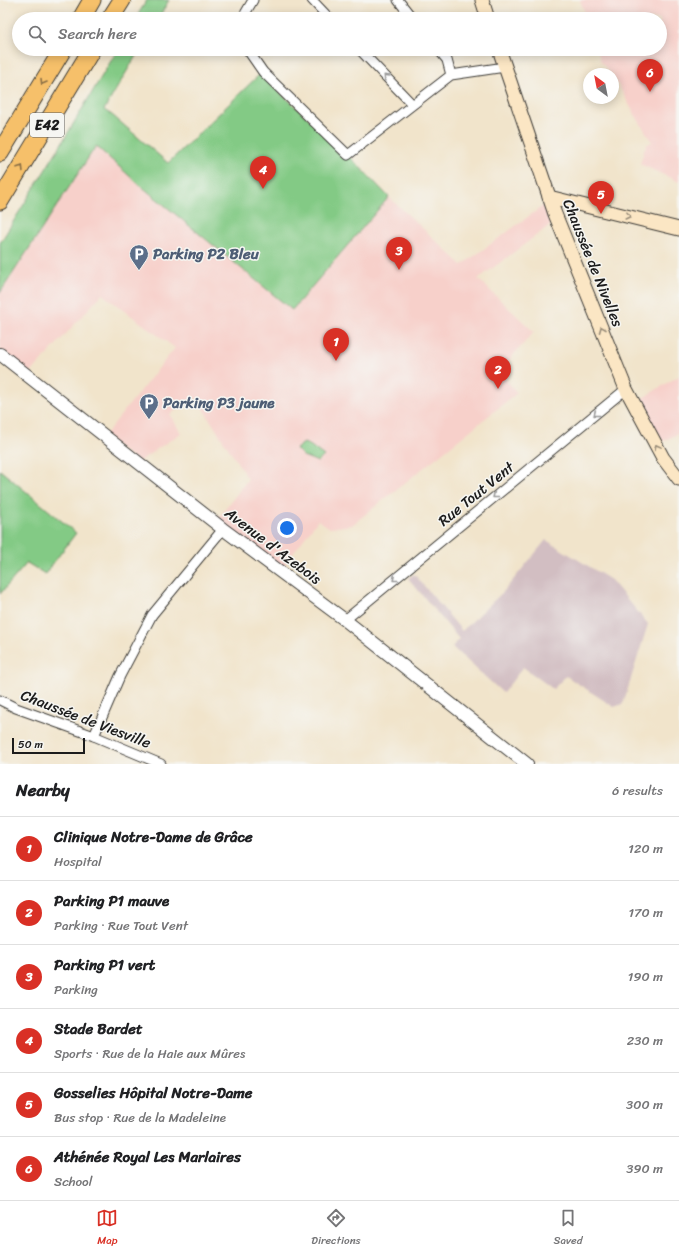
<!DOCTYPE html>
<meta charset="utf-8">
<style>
body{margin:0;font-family:Sriracha,sans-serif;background:#f6f6f6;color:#202124}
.compass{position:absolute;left:583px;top:68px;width:36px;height:36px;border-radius:50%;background:#fff;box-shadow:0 2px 10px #0003;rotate:328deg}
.scale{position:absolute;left:12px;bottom:10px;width:73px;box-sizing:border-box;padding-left:4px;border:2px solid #1c1c1c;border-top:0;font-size:11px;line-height:14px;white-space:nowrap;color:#1c1c1c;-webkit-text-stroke:3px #f6f6f2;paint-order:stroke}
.you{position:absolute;left:287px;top:528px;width:14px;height:14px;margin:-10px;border:3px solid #fff;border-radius:50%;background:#1a73e8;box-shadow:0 0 0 6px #1a73e833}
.badge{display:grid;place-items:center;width:26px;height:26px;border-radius:50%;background:#d93025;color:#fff;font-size:13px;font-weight:700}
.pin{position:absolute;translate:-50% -33px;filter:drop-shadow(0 1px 2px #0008)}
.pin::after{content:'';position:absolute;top:21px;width:14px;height:12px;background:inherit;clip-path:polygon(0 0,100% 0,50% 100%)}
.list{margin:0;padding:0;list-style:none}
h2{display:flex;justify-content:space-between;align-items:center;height:52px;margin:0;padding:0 16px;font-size:17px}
h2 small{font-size:13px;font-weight:400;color:#757577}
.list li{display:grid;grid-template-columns:26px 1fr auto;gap:12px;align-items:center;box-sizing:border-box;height:64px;padding:0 16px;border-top:1px solid #e0e0e0}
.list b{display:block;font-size:15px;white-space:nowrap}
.list p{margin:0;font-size:13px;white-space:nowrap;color:#757577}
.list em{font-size:13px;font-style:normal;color:#757577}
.icon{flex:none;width:22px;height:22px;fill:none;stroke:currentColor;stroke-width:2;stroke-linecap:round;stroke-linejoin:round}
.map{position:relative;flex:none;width:679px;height:764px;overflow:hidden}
.search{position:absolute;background:#fff;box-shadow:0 2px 10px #0003;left:12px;right:12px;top:12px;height:44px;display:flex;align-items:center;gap:10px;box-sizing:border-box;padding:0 14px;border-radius:22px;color:#757577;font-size:15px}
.sheet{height:436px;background:#fff}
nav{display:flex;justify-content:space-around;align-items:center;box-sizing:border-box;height:56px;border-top:1px solid #e0e0e0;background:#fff;font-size:11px;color:#757577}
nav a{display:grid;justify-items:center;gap:2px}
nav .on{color:#d93025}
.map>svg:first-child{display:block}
.built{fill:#f7d0ca}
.industrial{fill:#d2bec2}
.green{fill:#83ca85;stroke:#507350}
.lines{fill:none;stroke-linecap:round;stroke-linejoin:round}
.minor-casing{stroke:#3c3a36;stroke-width:11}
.tertiary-casing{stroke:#3c3a36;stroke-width:14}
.secondary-casing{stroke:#3c3a36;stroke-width:15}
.motorway-casing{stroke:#3c3a36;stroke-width:19}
.minor{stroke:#fff;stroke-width:9}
.tertiary{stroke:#fff;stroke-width:12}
.secondary{stroke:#fbe6c4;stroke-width:13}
.motorway{stroke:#f6c06b;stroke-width:17}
.oneway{stroke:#999}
.oneway2{stroke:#896e44}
.oneway3{stroke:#978b78}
.labels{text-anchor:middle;stroke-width:3;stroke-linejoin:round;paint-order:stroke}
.shield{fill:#f6f6f2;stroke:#5d5d5c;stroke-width:1}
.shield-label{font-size:14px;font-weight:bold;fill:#1c1c1c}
.service-label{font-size:15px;font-weight:bold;fill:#4e5e75;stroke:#f6f6f2;text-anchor:start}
.street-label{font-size:15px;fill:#1c1c1c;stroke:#f6f6f2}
</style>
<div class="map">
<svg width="679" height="764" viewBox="0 0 679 764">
<rect width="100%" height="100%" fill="#f6f6f2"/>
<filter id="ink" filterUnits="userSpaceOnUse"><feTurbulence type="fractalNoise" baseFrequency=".025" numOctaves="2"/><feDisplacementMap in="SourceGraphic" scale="8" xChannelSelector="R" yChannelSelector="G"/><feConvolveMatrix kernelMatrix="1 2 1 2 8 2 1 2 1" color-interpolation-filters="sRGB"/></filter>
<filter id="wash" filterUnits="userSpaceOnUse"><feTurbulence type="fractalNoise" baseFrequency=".012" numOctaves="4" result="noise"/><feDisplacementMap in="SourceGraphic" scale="16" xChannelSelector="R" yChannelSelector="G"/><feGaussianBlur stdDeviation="0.9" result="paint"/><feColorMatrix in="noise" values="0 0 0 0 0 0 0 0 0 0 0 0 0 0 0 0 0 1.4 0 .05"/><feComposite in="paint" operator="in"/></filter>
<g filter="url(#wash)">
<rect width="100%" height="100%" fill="#f1e4cb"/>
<!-- built -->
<g class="built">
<path d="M580,0H679V182L640,164L646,145L652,142L631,108L613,76V74H611L601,62L597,49H660V19H587Z"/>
<path d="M96,146L135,181L292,310L389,197L462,265L547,203L557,220L478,279L534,332L499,371L517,393L352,525L330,528L318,520L280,571L215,523L248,479L196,398L170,414L181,433L138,462L104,436L175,348L102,294L28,376L0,352V293Z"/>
<path d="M679,376V433L662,442L642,408L641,399Z"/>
</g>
<!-- industrial -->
<path class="industrial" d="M546,540L611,580L648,624L623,704L614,707L566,676L553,689L523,667L503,693L452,647L459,639L408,578L414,574L462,631L504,591Z"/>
<!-- green -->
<g class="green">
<path d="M147,0H169L158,19H135Z"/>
<path d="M118,49H140L104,110L112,115L168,163L260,74L348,155L389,197L292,310L135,181L96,146L0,293V243L60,146Z"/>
<path d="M304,443L311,446L324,456L318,462L303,456L296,449Z"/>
<path d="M0,470L76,533L45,574L27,563L0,594Z"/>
</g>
</g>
<g filter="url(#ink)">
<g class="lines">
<defs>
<g id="minor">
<path d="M312,0L330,19"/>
<path d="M398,0L413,19"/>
<path d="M242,19L253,0"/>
<path d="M247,49L263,72L348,155L451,75L505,67"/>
<path d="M359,49L412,104"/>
<path d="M438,49L447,60L451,75"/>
<path d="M345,620L626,389"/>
<path d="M0,700L16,708L94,736L161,764"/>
<path d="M94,736L120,676L152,615L223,529"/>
</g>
<path id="tertiary" d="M0,354L223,529L345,620L527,764"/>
<g id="secondary">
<path d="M482,0L488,19"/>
<path d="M499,49L555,214L626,389L663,458L679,479"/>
<path d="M549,197L679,229"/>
</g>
<g id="motorway">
<path d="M81,19L92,0"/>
<path d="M110,19L122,0"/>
<path d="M0,153L63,49"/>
<path d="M0,201L92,49"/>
</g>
</defs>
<!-- minor casing -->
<use href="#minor" class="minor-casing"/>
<!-- tertiary casing -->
<use href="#tertiary" class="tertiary-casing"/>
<!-- secondary casing -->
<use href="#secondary" class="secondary-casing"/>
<!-- motorway casing -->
<use href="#motorway" class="motorway-casing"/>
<!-- minor -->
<use href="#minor" class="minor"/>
<!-- tertiary -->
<use href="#tertiary" class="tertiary"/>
<!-- secondary -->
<use href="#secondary" class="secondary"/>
<!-- motorway -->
<use href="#motorway" class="motorway"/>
</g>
<!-- one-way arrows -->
<defs><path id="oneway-chevron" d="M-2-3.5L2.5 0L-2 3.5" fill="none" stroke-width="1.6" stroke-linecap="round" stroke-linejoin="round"/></defs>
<g class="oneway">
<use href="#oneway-chevron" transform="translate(386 77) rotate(-134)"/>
<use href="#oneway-chevron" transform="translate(596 414) rotate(141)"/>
<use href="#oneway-chevron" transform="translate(495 496) rotate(141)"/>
<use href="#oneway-chevron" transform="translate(395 579) rotate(141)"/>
</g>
<g class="oneway2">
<use href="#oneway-chevron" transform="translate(43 82) rotate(121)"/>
<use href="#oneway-chevron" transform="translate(21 168) rotate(-58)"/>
</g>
<g class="oneway3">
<use href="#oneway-chevron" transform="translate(628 216) rotate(14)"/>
<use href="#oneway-chevron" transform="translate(602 329) rotate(-112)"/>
<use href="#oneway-chevron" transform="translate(657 447) rotate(-118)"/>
</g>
</g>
<!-- icons -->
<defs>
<symbol id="parking-pin" viewBox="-11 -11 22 30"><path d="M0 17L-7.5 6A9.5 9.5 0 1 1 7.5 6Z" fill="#5c6f8a" stroke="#f6f6f2"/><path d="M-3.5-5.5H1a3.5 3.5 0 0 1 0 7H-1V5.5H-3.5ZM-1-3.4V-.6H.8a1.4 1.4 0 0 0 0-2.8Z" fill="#fff"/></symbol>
</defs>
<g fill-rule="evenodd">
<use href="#parking-pin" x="128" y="243" width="22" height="30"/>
<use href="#parking-pin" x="138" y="392" width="22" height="30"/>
</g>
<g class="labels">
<!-- shield labels -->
<rect class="shield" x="30" y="113" width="34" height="24" rx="3"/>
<g class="shield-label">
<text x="47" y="130">E42</text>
</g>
<!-- service labels -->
<g class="service-label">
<text x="153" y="259">Parking P2 Bleu</text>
<text x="163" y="408">Parking P3 jaune</text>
</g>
<!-- street labels -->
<g class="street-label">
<text transform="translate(593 263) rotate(68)" y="5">Chaussée de Nivelles</text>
<text transform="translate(476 494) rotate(-39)" y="5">Rue Tout Vent</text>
<text transform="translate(273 546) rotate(37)" y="5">Avenue d'Azebois</text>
<text transform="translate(86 719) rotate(21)" y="5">Chaussée de Viesville</text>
</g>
</g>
</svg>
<svg class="compass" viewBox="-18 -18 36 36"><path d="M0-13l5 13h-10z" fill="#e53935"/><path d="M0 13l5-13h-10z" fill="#757577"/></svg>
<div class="scale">50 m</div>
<div class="you"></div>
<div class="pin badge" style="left:336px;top:361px">1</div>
<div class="pin badge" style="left:498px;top:389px">2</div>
<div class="pin badge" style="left:399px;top:270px">3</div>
<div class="pin badge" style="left:263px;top:189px">4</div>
<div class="pin badge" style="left:601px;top:214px">5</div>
<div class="pin badge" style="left:650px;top:92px">6</div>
<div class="search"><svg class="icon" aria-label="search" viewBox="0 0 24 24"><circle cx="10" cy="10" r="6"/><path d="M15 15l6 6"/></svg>Search here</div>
</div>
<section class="sheet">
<h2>Nearby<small>6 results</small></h2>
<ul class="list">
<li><span class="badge">1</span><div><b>Clinique Notre-Dame de Grâce</b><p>Hospital</p></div><em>120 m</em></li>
<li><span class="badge">2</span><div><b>Parking P1 mauve</b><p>Parking · Rue Tout Vent</p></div><em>170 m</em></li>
<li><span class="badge">3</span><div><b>Parking P1 vert</b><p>Parking</p></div><em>190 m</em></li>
<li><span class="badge">4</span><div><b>Stade Bardet</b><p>Sports · Rue de la Haie aux Mûres</p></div><em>230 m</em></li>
<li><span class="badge">5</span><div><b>Gosselies Hôpital Notre-Dame</b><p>Bus stop · Rue de la Madeleine</p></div><em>300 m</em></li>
<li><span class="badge">6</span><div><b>Athénée Royal Les Marlaires</b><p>School</p></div><em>390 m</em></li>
</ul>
</section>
<nav>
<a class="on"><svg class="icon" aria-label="map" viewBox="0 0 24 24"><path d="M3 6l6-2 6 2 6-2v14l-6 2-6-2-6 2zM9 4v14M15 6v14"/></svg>Map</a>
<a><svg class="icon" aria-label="directions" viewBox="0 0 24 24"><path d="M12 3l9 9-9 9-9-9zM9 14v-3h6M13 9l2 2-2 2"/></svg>Directions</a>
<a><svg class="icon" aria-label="saved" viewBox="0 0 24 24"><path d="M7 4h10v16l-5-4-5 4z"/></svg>Saved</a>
</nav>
